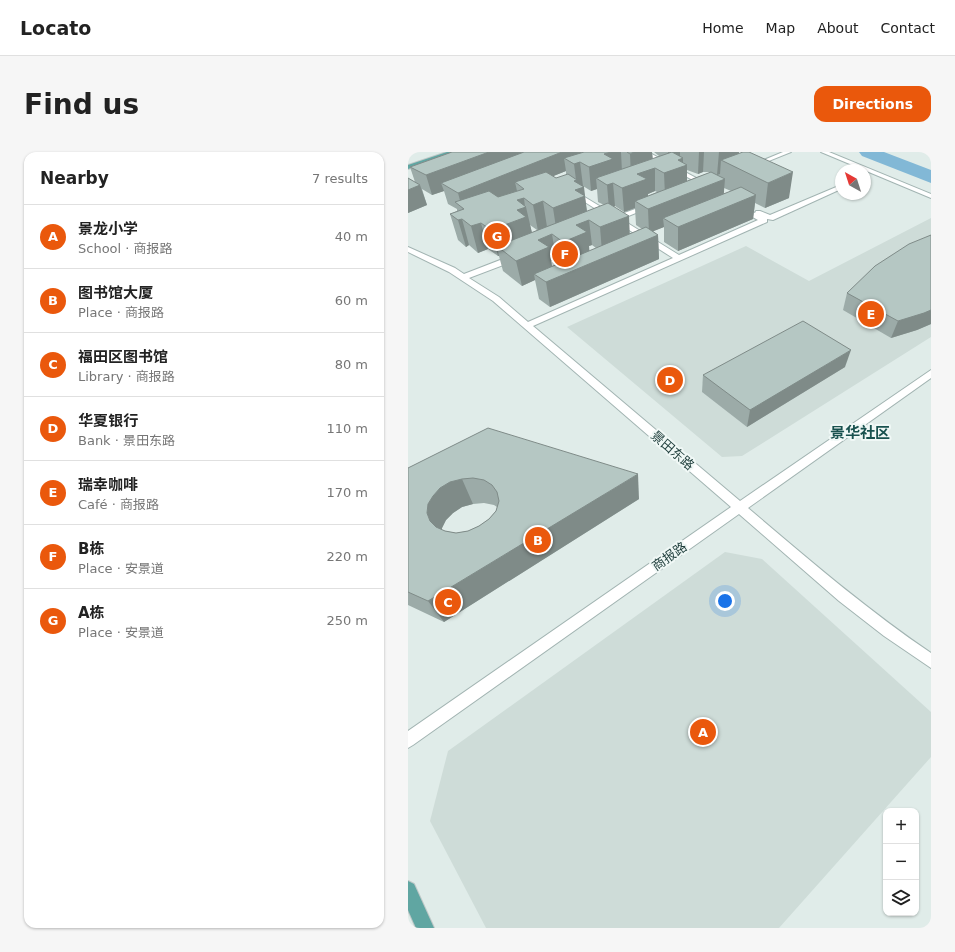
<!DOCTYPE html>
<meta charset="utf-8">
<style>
body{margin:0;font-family:"DejaVu Sans","Noto Sans SC",sans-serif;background:#f6f6f6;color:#222}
.controls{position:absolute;right:12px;bottom:12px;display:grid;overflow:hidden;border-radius:8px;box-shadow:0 1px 3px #0004}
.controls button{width:36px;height:36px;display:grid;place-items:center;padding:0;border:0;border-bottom:1px solid #e0e0e0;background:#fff;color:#222;font:20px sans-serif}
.compass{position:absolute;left:427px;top:12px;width:36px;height:36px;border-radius:50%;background:#fff;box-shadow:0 1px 3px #0004;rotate:321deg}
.you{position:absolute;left:317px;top:449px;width:14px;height:14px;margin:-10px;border:3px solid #fff;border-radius:50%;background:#1a73e8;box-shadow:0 0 0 6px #1a73e833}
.badge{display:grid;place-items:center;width:26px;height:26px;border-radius:50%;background:#ea580c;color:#fff;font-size:13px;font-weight:700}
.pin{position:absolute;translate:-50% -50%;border:2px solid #fff;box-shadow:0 1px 4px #0006}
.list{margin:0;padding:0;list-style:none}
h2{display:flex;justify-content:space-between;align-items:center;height:52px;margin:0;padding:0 16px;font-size:17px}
h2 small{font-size:13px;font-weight:400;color:#767676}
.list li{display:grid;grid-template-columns:26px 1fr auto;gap:12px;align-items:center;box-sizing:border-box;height:64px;padding:0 16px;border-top:1px solid #e0e0e0}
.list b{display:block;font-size:15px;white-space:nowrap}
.list p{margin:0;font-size:13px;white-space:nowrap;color:#767676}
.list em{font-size:13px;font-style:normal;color:#767676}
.icon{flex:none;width:22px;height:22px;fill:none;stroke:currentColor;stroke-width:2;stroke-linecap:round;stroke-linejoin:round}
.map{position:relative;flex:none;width:523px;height:776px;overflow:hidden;border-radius:12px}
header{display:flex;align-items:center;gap:24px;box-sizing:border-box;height:56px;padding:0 20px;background:#fff;border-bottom:1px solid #e0e0e0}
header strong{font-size:19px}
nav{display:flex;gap:22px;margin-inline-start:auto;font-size:14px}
.intro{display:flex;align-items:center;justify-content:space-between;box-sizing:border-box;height:96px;padding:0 24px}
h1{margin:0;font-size:28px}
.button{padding:10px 18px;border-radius:12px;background:#ea580c;color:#fff;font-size:14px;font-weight:700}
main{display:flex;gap:24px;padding:0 24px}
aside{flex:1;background:#fff;border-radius:12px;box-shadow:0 1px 3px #0004}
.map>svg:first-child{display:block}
.built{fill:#cedcd8}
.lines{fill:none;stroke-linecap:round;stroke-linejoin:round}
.river{fill:#82b8d6;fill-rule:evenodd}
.minor-casing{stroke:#a2b4b2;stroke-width:2}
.major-casing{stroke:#c0c9c8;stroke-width:2}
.minor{fill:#fff;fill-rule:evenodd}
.major{fill:#60a6a2;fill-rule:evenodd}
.wall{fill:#9caba8;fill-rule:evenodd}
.shaded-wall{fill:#7f8b88}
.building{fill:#b5c7c3;stroke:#7f8b88;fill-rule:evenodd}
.labels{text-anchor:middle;stroke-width:4;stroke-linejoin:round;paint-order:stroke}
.street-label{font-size:13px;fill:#1f3e3c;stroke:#f0f8f6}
.quarter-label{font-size:15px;font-weight:bold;fill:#19524f;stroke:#f0f8f6}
</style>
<header>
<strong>Locato</strong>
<nav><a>Home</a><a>Map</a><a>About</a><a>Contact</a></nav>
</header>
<div class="intro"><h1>Find us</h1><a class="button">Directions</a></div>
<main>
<aside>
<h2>Nearby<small>7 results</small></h2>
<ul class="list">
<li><span class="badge">A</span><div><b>景龙小学</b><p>School · 商报路</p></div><em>40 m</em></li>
<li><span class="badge">B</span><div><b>图书馆大厦</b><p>Place · 商报路</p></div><em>60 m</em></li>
<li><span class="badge">C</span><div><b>福田区图书馆</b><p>Library · 商报路</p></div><em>80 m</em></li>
<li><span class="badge">D</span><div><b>华夏银行</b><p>Bank · 景田东路</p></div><em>110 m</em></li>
<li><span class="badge">E</span><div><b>瑞幸咖啡</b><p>Café · 商报路</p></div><em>170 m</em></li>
<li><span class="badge">F</span><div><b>B栋</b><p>Place · 安景道</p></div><em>220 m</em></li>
<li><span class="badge">G</span><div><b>A栋</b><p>Place · 安景道</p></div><em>250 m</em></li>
</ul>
</aside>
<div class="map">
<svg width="523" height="776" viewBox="0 0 523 776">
<rect width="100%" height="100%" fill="#e0ece9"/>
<!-- built -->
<g class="built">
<path d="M523,66V185L334,304L314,305L159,175L338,94L401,129Z"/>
<path d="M317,400L354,407L523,560V605L371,776H78L22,669L40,599Z"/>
</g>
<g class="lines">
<!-- river -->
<path class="river" d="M451,0H476L523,18V31L454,4Z"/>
<defs>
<g id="minor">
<path d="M232,0H240L303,34L298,35Z"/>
<path d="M375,0H383L346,15L341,14Z"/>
<path d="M413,0H421L523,42V46Z"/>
<path d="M433,33V37L365,68L359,67V70L125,174L332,349L523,218V226L340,356C399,406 458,457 523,501V516L476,484L431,449L331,362L5,593L0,596V579L323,355L85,149L41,120L0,100V95L47,116L56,122L105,103H111V107L61,126L91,145L120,170L265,106L207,69L201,70L200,68L202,66L161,40V38H165L208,64L241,52H245V54L213,67L271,103L350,68L330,57V55H334L347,61L348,59H352L362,63Z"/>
</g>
<g id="major">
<path d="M39,0H48L0,17V13Z"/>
<path d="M0,729L6,732L26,776H8L0,758Z"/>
</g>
</defs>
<!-- minor casing -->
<use href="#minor" class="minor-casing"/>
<!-- major casing -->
<use href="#major" class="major-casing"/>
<!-- minor -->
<use href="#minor" class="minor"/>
<!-- major -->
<use href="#major" class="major"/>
</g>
<!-- wall -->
<g class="wall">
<path d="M44,0H244L245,7L251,4L246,0H331L330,2L381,46L357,56L347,51L345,67L270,99L256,90V75L245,79L250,83L251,107L142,155L131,147L127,128L114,134L95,119L91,104H90L80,97L70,101L61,93L58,95L50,88L42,62L49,59V57L40,52L36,39L24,43L14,37L19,53L0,61V26L7,30L2,15ZM279,18L290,22L295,20H303L279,29ZM158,19V23L148,26L145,24ZM175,34L183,39L189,37L190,50L196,53L179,60ZM316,36L323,39L316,42ZM247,39L249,40L240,44V42ZM207,54L216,60L227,56L228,73L234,77L222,82L206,55ZM122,73L129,78L124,81ZM184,93L188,96L181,99V94ZM148,107L153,111L144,114L143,109Z"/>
<path d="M523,83V172L509,178L483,186L435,158L439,141Z"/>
<path d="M437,215L339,275L294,240L295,223Z"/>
<path d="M0,316L231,347L36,470L0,453ZM76,351L86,353L89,355L88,359L81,367L71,374L60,379L48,381L37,379L34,378V376L38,368L45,361L54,355L65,352Z"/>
</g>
<!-- shaded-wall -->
<g class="shaded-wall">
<path d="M81,0H137L33,31L36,39L24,43L18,23Z"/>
<path d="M154,0H183L172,10L175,34L176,35L179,60L181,68L184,93L181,94L182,105L159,115L155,90L149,82L145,56L166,29L168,28L166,12L156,6L158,19L116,36L107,30L109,39L56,57L54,56L50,41Z"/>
<path d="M203,0H213L214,20L205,31L207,54L201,57L199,33L188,26L189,37L183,39L181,15L196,2Z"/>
<path d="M226,0H244L245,17L247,16V39L240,42V51L227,49V56L216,60L214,36L223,25L222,2Z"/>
<path d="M260,0H272V5L260,7Z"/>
<path d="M291,0H296L295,20L290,22Z"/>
<path d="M311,0H331L329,16L313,8L312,22L309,23Z"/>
<path d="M275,6V14L279,13V36L257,44L256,21L270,8Z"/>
<path d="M385,20L381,46L357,56L360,31Z"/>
<path d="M317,27L315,51L255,66L256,75L241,81L240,57Z"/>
<path d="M12,33L19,53L0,61V38Z"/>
<path d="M348,43L345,67L270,99V75Z"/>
<path d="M116,46L117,55H118L124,81L89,94L91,104H90L83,78L109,58V48Z"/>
<path d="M135,49L139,75L130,79L125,53Z"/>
<path d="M221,64L222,88L194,100L192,75Z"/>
<path d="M54,67L61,93L58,95L50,68Z"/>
<path d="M73,71L80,97L70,101L63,74Z"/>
<path d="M144,82L148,107L143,109L145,120L126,122L127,128L114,134L108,109L130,88Z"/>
<path d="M250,83L251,107L142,155L138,130Z"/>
<path d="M523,158V172L509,178L483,186L490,169Z"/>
<path d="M443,198L437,215L339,275L342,258Z"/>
<path d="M230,322L231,347L36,470L20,449Z"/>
<path d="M54,327L65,352L54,355L45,361L38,368L34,376L33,385L22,369L19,361L20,352L25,344L32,336L42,330Z"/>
</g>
<!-- building -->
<g class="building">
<path d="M44,0H81L18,23L2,15Z"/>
<path d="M116,0H154L50,41L33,31Z"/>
<path d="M176,0H203L196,2L205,7L181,15L172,10L166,12L156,6Z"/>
<path d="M219,0H226L222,2Z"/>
<path d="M264,0L275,6L270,8L279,13L256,21L247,16L229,22L239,27L214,36L205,31L199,33L188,26Z"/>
<path d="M335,0H341L385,20L360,31L313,8Z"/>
<path d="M138,20L148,26L160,22L169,28L166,29L176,35L167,38L177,44L145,56L135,49L125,53L116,46L109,48L118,55L109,58L118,65L83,78L73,71L63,74L54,67L50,68L42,62L56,57L47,50L81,39L90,45L116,37L107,30Z"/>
<path d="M303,20L317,27L240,57L227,49Z"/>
<path d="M0,26L12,33L0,38Z"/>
<path d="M333,35L348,43L270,75L255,66Z"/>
<path d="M200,51L221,64L192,75L181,68L168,73L179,80L155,90L144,82L130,88L141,95L108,109L89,94Z"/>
<path d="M238,75L250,83L138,130L126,122Z"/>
<path d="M523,83V158L516,161L490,169L439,141L467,114L501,92Z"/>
<path d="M395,169L443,198L342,258L295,223Z"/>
<path d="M80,276L230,322L20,449L0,440V316ZM65,326L76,328L84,333L89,340L91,349L88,359L81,367L71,374L60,379L48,381L37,379L28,375L22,369L19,361L20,352L25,344L32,336L42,330L54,327Z"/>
</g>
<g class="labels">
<!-- street labels -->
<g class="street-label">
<text transform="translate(265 298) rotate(41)" y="5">景田东路</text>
<text transform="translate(261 404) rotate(-35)" y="5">商报路</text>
</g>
<!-- quarter labels -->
<g class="quarter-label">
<text x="452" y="286">景华社区</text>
</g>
</g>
</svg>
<div class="controls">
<button>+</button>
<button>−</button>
<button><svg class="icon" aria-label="layers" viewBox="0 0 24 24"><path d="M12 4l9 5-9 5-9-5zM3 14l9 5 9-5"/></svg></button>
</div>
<svg class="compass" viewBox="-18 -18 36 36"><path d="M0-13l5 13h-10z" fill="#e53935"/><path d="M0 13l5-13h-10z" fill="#767676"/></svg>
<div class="you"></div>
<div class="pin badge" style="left:295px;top:580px">A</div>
<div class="pin badge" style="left:130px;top:388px">B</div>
<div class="pin badge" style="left:40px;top:450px">C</div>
<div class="pin badge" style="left:262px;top:228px">D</div>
<div class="pin badge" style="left:463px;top:162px">E</div>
<div class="pin badge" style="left:157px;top:102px">F</div>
<div class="pin badge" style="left:89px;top:84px">G</div>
</div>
</main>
